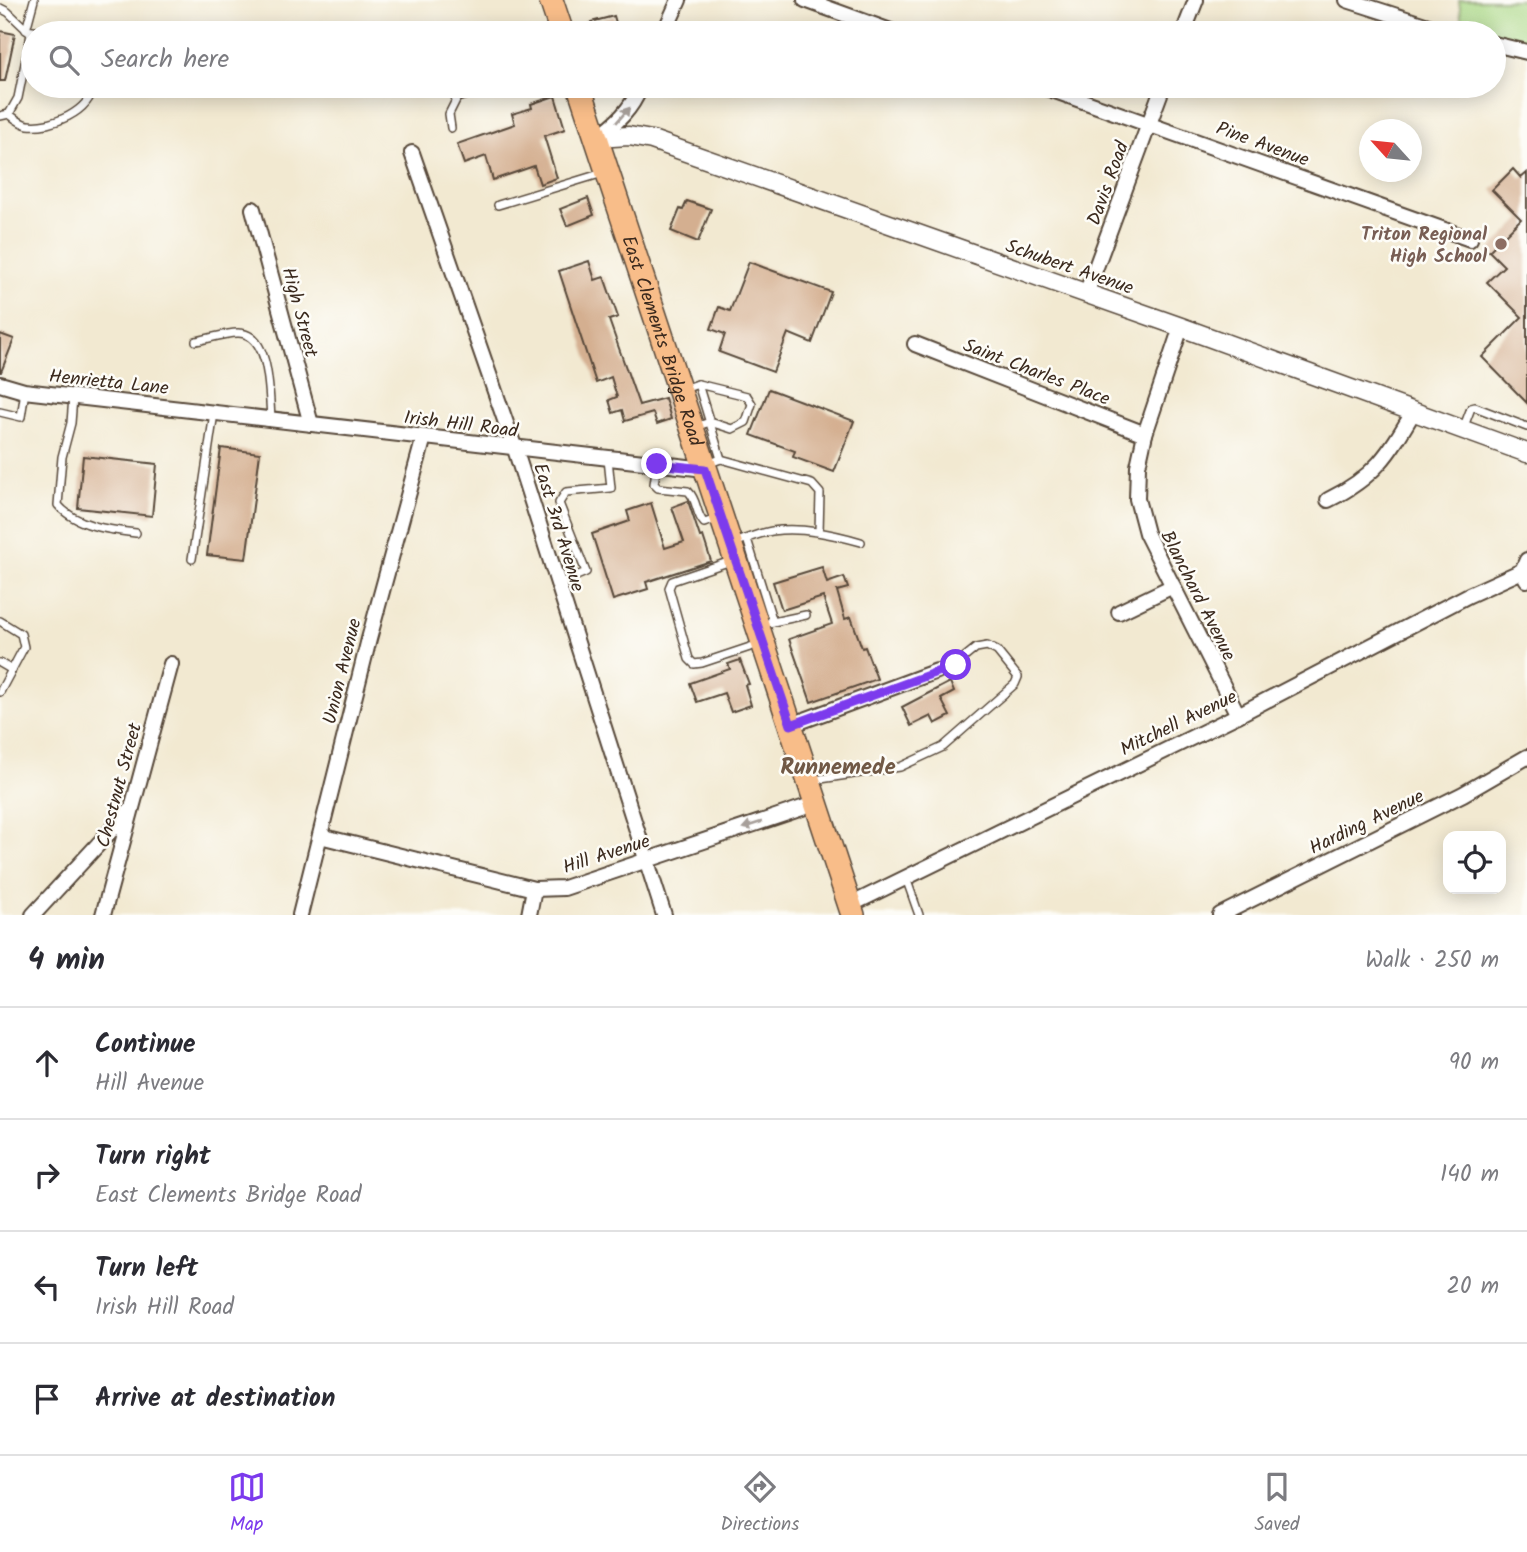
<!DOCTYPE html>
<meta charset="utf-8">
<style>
body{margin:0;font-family:Kalam,sans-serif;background:#f7f7f7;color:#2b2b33}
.controls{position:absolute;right:21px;bottom:21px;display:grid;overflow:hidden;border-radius:14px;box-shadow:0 4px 18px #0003}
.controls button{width:63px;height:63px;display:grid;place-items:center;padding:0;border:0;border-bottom:2px solid #e1e1e2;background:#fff;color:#2b2b33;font:35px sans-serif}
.compass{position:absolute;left:1359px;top:119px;width:63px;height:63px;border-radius:50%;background:#fff;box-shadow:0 4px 18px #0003;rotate:297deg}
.stop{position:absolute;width:21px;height:21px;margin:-16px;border:5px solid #7c3aed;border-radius:50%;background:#fff}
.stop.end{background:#7c3aed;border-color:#fff;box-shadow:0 2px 7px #0008}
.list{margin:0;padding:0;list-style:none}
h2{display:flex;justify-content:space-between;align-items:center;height:91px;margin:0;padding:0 28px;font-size:30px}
h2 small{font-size:23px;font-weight:400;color:#7c7c81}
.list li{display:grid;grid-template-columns:46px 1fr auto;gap:21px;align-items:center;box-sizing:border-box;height:112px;padding:0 28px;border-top:2px solid #e1e1e2}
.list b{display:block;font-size:26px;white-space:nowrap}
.list p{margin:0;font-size:23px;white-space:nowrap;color:#7c7c81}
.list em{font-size:23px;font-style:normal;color:#7c7c81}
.icon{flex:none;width:38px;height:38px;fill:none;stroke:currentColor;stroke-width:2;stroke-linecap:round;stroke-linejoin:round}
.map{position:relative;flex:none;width:1527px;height:915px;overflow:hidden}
.search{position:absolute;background:#fff;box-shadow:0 4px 18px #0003;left:21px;right:21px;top:21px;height:77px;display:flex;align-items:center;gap:18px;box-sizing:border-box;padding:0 24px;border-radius:38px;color:#7c7c81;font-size:26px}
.sheet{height:539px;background:#fff}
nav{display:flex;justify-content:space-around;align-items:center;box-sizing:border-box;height:98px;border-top:2px solid #e1e1e2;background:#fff;font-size:19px;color:#7c7c81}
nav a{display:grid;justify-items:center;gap:4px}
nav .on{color:#7c3aed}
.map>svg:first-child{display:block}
.green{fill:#a8d784;stroke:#728051;stroke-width:2}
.building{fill:#d4af90}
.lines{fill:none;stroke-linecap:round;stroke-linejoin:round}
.service-casing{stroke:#564739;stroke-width:10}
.minor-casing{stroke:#564739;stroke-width:18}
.tertiary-casing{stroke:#564739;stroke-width:21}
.primary-casing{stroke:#564739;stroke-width:26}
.service{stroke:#fff;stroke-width:7}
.minor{stroke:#fff;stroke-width:14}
.tertiary{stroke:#fff;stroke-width:18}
.primary{stroke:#f8bd89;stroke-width:23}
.oneway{fill:#a79f9a}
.route{stroke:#7c3aed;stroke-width:9}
.education-dot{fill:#8d6e63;stroke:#fdfcf7;stroke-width:2.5}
.labels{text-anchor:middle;stroke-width:5;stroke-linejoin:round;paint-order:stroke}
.street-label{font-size:19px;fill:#3b2a1e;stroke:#fdfcf7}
.education-label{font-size:19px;font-weight:bold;fill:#785e54;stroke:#fdfcf7;text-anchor:end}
.quarter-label{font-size:23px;font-weight:bold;fill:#715946;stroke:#fdfcf7}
</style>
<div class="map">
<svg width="1527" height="915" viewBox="0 0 1527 915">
<rect width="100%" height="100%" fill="#fdfcf7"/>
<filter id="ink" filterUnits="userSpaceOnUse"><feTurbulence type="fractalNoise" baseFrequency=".0143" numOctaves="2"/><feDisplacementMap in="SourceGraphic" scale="14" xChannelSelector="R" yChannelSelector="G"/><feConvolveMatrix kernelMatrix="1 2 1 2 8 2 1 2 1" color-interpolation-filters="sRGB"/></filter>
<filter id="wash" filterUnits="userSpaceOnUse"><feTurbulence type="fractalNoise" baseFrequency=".00686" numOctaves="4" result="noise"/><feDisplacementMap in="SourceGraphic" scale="28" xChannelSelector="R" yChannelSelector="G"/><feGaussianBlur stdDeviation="1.57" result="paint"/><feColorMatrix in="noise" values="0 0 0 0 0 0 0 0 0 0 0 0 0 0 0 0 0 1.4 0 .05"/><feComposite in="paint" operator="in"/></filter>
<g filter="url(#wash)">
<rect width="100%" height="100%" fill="#f2e9d1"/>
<!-- green -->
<path class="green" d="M1459,0H1527V52L1494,43V33H1463Z"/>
<g id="blocks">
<!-- building -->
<g class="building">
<path d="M614,16L619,33H594L591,22Z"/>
<path d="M0,31L15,34L5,81H0Z"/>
<path d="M555,96L565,129L544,136L557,178L540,184L534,166L493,180L486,156L464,164L457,144L515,124L512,114L532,108L531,104Z"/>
<path d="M1513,169L1521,178L1527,173V403L1482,357L1522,317L1487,282L1504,266L1489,251L1521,219L1492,190Z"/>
<path d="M588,198L594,215L567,226L560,209Z"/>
<path d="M687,201L711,209L698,242L671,231L680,209L683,210Z"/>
<path d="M589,261L595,280L604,277L618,317L609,320L639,405L665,398L671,419L657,424L653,413L625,421L622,410L613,413L609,400L617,397L611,377L596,383L559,271Z"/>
<path d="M749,262L831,292L812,343L788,333L773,372L719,352L725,334L711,329L719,307L730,311Z"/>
<path d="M0,334L14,339L1,372H0Z"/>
<path d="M769,389L854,421L834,472L793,457L795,451L751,435Z"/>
<path d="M221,448L260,453L246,559L207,555Z"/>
<path d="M83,456L157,464L152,516L78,508Z"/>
<path d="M688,501L700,537L703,536L711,561L646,582L648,589L613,600L592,534L630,521L627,511L651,503L665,548L684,542L672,507Z"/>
<path d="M822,567L827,583L844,577L848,588L837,591L845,619L851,617L862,648L865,647L877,679L811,702L789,639L832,624L823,597L782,610L773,582Z"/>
<path d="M740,660L749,684L745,685L751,705L731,712L724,693L697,702L690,683L730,669L728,664Z"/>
<path d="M950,682L954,692L941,699L950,716L935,724L931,716L911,726L902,707Z"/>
</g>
</g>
</g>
<g filter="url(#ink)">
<use href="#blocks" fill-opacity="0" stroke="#564739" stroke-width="2"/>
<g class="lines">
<defs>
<g id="service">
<path d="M34,0L26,30L47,33"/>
<path d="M0,8L8,12L31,34L18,98L9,114L0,116"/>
<path d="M9,114C14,118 21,124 28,125C51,128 90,112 93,86"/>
<path d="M451,128L449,114L457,98L493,86"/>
<path d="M498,205L603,173"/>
<path d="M196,341C207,339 230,332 239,333C271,334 269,396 271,418"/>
<path d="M698,384L721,459"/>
<path d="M684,389L698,384L747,396L752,404L746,422L732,429L710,422L695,427"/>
<path d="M73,397L71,423L62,457L58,505C76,526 109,530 136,533"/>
<path d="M0,412L21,417L25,391"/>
<path d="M1463,429L1471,408L1475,407L1527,427"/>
<path d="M657,464L654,484L658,488L688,491C698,500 695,513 704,523L717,519"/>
<path d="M707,464L721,459L812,484L820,493L819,532"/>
<path d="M747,539L773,622"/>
<path d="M734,543C746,539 759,533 772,531C802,527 833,534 861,542"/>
<path d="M192,559L214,413"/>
<path d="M731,561L672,581L669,588L689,659L694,664L702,663L759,644"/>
<path d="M558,584L586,572L559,503L566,492L611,488L608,459"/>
<path d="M0,621L21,634L24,647L0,692"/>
<path d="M768,623L806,615"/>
<path d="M0,663L12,670"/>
<path d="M814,780L900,767L943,747L1015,684L1018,677L997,651L987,646L976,648L955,665L937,671"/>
<path d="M906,878L919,915"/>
</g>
<g id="minor">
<path d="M805,0L896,33"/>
<path d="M1347,0L1450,33"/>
<path d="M664,33L679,0"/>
<path d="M1183,33L1196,0"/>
<path d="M1494,44L1527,52"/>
<path d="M1041,86L1470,239"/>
<path d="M596,138C617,123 631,110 641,86"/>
<path d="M412,153L515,449L664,915"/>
<path d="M253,209L311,424"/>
<path d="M1086,294L1163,86"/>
<path d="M1181,327L1145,434L1138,466L1137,499L1146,533L1238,715"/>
<path d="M915,344L1145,434"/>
<path d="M0,384L24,391L705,469"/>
<path d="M1328,500C1375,477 1388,455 1414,411"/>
<path d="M1527,560L1522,571L1527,580"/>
<path d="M1119,612L1173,586"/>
<path d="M791,725L937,671"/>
<path d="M320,836L534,889L564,888L817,803"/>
<path d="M850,905L1238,715L1469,595L1522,571"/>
<path d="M33,915L129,811"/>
<path d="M103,915L171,664"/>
<path d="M300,915L369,639L424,437"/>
<path d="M529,915L534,889"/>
<path d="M1220,915L1463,794L1527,757"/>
</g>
<path id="tertiary" d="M596,138L629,136L652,140L1181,327L1527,453"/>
<g id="primary">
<path d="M551,0L562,33"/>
<path id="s1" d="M579,86L853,915"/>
</g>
</defs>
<!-- service casing -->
<use href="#service" class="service-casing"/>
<!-- minor casing -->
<use href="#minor" class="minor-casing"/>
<!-- tertiary casing -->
<use href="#tertiary" class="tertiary-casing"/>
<!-- primary casing -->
<use href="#primary" class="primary-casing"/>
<!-- service -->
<use href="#service" class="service"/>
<!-- minor -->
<use href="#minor" class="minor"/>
<!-- tertiary -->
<use href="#tertiary" class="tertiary"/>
<!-- primary -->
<use href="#primary" class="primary"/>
</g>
<!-- one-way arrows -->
<defs><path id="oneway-solid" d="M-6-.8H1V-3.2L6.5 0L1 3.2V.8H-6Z" transform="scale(1.75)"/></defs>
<g class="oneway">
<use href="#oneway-solid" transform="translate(623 115) rotate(-49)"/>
<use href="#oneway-solid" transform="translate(752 825) rotate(162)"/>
</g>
</g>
<g class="lines" filter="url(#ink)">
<!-- route -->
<path class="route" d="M657,464L705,469L791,725L956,665"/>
</g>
<!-- markers -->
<circle class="education-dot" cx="1501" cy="244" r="7"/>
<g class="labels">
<!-- street labels -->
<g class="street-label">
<text transform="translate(1263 143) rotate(20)" y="7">Pine Avenue</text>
<text transform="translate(1107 183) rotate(-70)" y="7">Davis Road</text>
<text transform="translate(1070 266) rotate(19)" y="7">Schubert Avenue</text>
<text transform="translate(301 312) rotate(75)" y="7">High Street</text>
<text dy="7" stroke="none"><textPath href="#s1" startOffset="268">East Clements Bridge Road</textPath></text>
<text transform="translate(1037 371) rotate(21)" y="7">Saint Charles Place</text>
<text transform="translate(109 381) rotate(6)" y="7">Henrietta Lane</text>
<text transform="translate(461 423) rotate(7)" y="7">Irish Hill Road</text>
<text transform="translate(560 527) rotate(73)" y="7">East 3rd Avenue</text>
<text transform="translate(1199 595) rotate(63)" y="7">Blanchard Avenue</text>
<text transform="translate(341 671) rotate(-76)" y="7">Union Avenue</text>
<text transform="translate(1178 722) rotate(-26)" y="7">Mitchell Avenue</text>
<text transform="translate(118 785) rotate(-75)" y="7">Chestnut Street</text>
<text transform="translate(1366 821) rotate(-26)" y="7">Harding Avenue</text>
<text transform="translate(606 853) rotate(-18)" y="7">Hill Avenue</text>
</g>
<!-- education labels -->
<g class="education-label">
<text x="1487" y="240">Triton Regional<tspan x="1487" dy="22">High School</tspan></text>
</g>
<!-- quarter labels -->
<g class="quarter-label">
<text x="838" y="774">Runnemede</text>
</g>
</g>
</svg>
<div class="controls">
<button><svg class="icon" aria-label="locate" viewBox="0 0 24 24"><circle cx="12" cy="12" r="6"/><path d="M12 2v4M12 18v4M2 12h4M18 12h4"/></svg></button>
</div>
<svg class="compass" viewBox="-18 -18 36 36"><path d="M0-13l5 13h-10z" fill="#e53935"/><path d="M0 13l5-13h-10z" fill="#7c7c81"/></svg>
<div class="stop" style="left:956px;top:665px"></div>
<div class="stop end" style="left:657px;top:464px"></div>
<div class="search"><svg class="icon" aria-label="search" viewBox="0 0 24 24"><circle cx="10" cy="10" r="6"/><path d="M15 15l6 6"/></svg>Search here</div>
</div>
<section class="sheet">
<h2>4 min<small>Walk · 250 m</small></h2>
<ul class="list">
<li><svg class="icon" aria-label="ahead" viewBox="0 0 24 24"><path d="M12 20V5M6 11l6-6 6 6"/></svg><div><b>Continue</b><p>Hill Avenue</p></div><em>90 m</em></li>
<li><svg class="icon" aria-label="right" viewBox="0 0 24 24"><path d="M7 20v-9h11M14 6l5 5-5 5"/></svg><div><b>Turn right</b><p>East Clements Bridge Road</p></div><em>140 m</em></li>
<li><svg class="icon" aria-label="left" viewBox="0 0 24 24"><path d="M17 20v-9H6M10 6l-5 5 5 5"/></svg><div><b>Turn left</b><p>Irish Hill Road</p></div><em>20 m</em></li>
<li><svg class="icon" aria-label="arrive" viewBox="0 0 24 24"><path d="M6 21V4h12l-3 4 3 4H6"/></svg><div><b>Arrive at destination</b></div></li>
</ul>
</section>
<nav>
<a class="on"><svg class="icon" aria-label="map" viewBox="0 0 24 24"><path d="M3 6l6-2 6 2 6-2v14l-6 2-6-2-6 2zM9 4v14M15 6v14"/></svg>Map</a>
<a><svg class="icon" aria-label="directions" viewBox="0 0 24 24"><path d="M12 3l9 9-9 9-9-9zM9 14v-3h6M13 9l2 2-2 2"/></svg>Directions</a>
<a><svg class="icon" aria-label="saved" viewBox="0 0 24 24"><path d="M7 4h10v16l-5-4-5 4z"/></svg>Saved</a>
</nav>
